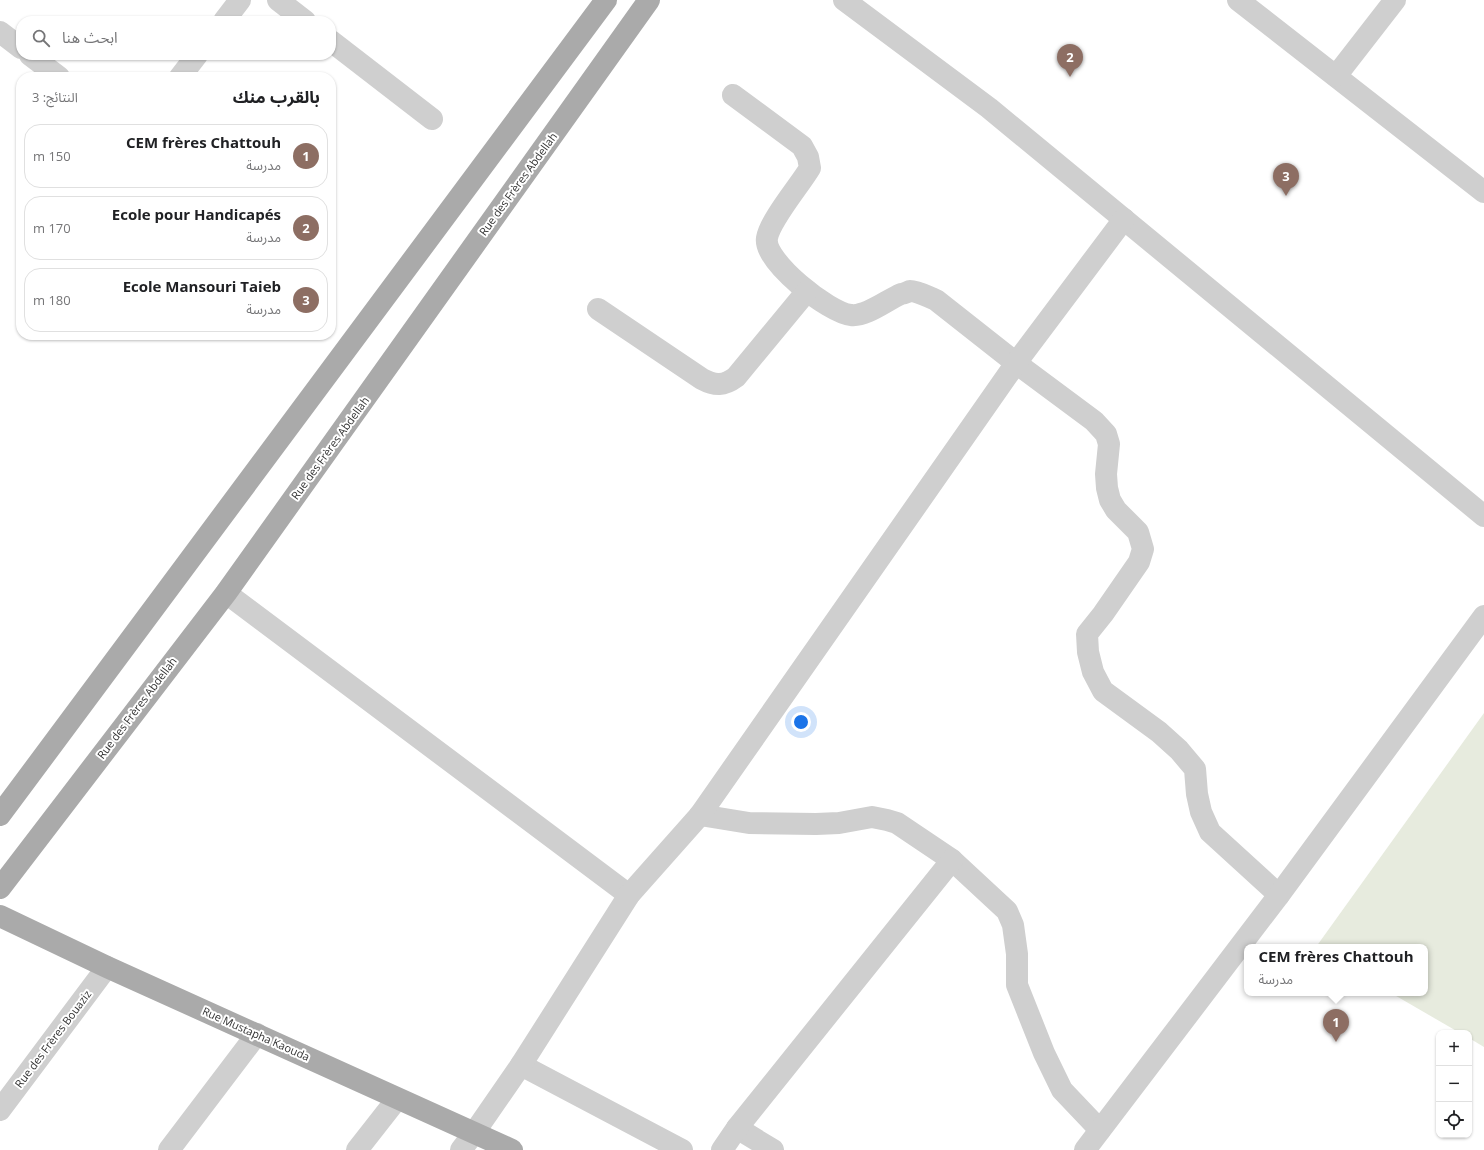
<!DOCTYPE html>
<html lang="ar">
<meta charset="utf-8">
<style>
body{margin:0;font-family:"Open Sans","Noto Sans Arabic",sans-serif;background:#f2f2f2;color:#202124;direction:rtl}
.controls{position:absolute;right:12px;bottom:12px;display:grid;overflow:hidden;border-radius:8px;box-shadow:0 1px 3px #0004}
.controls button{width:36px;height:36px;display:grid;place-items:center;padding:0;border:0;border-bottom:1px solid #e0e0e0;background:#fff;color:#202124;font:20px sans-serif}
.you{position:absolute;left:801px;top:722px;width:14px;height:14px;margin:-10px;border:3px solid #fff;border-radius:50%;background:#1a73e8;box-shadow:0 0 0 6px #1a73e833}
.badge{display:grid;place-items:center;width:26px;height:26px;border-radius:50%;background:#e13c69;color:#fff;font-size:13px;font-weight:700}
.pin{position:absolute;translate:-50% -33px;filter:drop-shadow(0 1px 2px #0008)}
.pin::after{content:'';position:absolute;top:21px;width:14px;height:12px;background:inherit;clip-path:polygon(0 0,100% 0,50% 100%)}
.popup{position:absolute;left:1244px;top:944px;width:184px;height:52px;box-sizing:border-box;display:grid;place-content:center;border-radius:8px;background:#fff;filter:drop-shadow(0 1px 3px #0005);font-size:13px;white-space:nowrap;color:#757577}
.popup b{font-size:15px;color:#202124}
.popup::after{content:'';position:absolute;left:50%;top:100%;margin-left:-8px;border:8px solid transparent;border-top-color:#fff}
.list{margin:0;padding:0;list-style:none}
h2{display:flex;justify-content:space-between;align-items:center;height:52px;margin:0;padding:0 16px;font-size:17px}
h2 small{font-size:13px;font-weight:400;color:#757577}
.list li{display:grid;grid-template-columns:26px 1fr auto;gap:12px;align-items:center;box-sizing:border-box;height:64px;margin:0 8px 8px;padding:0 8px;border:1px solid #e0e0e0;border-radius:16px}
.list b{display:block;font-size:15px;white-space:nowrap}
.list p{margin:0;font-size:13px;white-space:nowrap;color:#757577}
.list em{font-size:13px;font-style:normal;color:#757577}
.icon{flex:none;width:22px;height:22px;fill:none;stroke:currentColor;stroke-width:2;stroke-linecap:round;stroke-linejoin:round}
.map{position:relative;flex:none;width:1484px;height:1150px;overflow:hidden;direction:ltr}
.search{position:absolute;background:#fff;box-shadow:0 1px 3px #0004;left:16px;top:16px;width:320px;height:44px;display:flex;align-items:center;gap:10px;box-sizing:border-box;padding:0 14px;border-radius:16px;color:#757577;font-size:15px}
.panel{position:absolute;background:#fff;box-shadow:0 1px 3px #0004;left:16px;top:72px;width:320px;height:268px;border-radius:16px;direction:rtl}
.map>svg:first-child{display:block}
.garden{fill:#e7ebde}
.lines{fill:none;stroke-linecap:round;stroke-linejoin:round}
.minor{stroke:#cfcfcf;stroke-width:22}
.major{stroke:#aaa;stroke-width:22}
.labels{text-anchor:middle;stroke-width:4;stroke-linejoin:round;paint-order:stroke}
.street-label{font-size:11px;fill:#323232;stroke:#fff}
</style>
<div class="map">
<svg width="1484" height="1150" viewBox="0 0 1484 1150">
<rect width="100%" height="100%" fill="#fff"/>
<!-- garden -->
<path class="garden" d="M1484,713V1047L1469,1038V1033H1460L1391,993H1425V947H1316Z"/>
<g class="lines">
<!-- minor -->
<g class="minor">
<path d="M278,0L305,21"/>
<path d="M844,0L989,108L1484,516"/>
<path d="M1238,0L1484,192"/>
<path d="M224,21L240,0"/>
<path d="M0,32L21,48"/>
<path d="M331,41L432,119"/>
<path d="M30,55L59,77"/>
<path d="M1336,76L1395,0"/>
<path d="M180,77L197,55"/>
<path d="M733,95L802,146L808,157L810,168C800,185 770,220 767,238C763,261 829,313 851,315C866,317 887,300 901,294C904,294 907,292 910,291C918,291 928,297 936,300L1016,363L1094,421L1106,434L1109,444L1106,474L1107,488L1110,500L1116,510L1138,532L1143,549L1139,562L1103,614L1087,634L1088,652L1093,672L1103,691L1159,732L1179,750L1195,769L1197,794L1201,812L1210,832L1279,895"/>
<path d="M598,309L702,379C715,386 724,386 736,377L807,291"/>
<path d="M226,593L629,895"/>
<path d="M700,815L749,823L816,824L839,823L872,817L887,820L897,823L952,860L1007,911L1013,925L1017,954V985L1044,1053L1062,1090L1100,1130"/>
<path d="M521,1065L682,1150"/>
<path d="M0,1110L107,967"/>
<path d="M737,1128L773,1150"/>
<path d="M169,1150L257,1034"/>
<path d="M357,1150L397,1099"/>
<path d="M461,1150L474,1133L521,1065L629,895L700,815L1016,363L1124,219"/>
<path d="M722,1150L737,1128L952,860"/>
<path d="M1085,1150L1279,895L1484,616"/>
</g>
<!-- major -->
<g class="major">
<path d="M0,815L606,0"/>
<path d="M0,888L226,593L649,0"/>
<path d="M0,916L107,967L512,1150"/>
</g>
</g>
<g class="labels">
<!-- street labels -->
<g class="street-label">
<text transform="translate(518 184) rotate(-54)" y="4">Rue des Frères Abdellah</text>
<text transform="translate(330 448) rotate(-54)" y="4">Rue des Frères Abdellah</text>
<text transform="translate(137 708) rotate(-53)" y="4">Rue des Frères Abdellah</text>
<text transform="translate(256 1034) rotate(24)" y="4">Rue Mustapha Kaouda</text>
<text transform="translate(53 1039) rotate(-53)" y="4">Rue des Frères Bouaziz</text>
</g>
</g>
</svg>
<div class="controls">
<button>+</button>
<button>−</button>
<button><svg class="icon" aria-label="locate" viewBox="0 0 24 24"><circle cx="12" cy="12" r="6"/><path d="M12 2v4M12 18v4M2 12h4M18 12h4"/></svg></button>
</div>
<div class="you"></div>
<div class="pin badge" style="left:1336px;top:1042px;background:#8d6e63">1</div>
<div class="popup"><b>CEM frères Chattouh</b>مدرسة</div>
<div class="pin badge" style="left:1070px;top:77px;background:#8d6e63">2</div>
<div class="pin badge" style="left:1286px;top:196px;background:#8d6e63">3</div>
<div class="search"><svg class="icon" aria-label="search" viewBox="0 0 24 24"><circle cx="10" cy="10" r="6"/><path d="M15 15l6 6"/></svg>ابحث هنا</div>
<section class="panel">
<h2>بالقرب منك<small>النتائج: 3</small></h2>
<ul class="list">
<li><span class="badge" style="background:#8d6e63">1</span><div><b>CEM frères Chattouh</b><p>مدرسة</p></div><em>150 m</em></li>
<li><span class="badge" style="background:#8d6e63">2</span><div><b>Ecole pour Handicapés</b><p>مدرسة</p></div><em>170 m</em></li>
<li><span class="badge" style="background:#8d6e63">3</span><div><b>Ecole Mansouri Taieb</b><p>مدرسة</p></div><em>180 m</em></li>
</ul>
</section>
</div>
